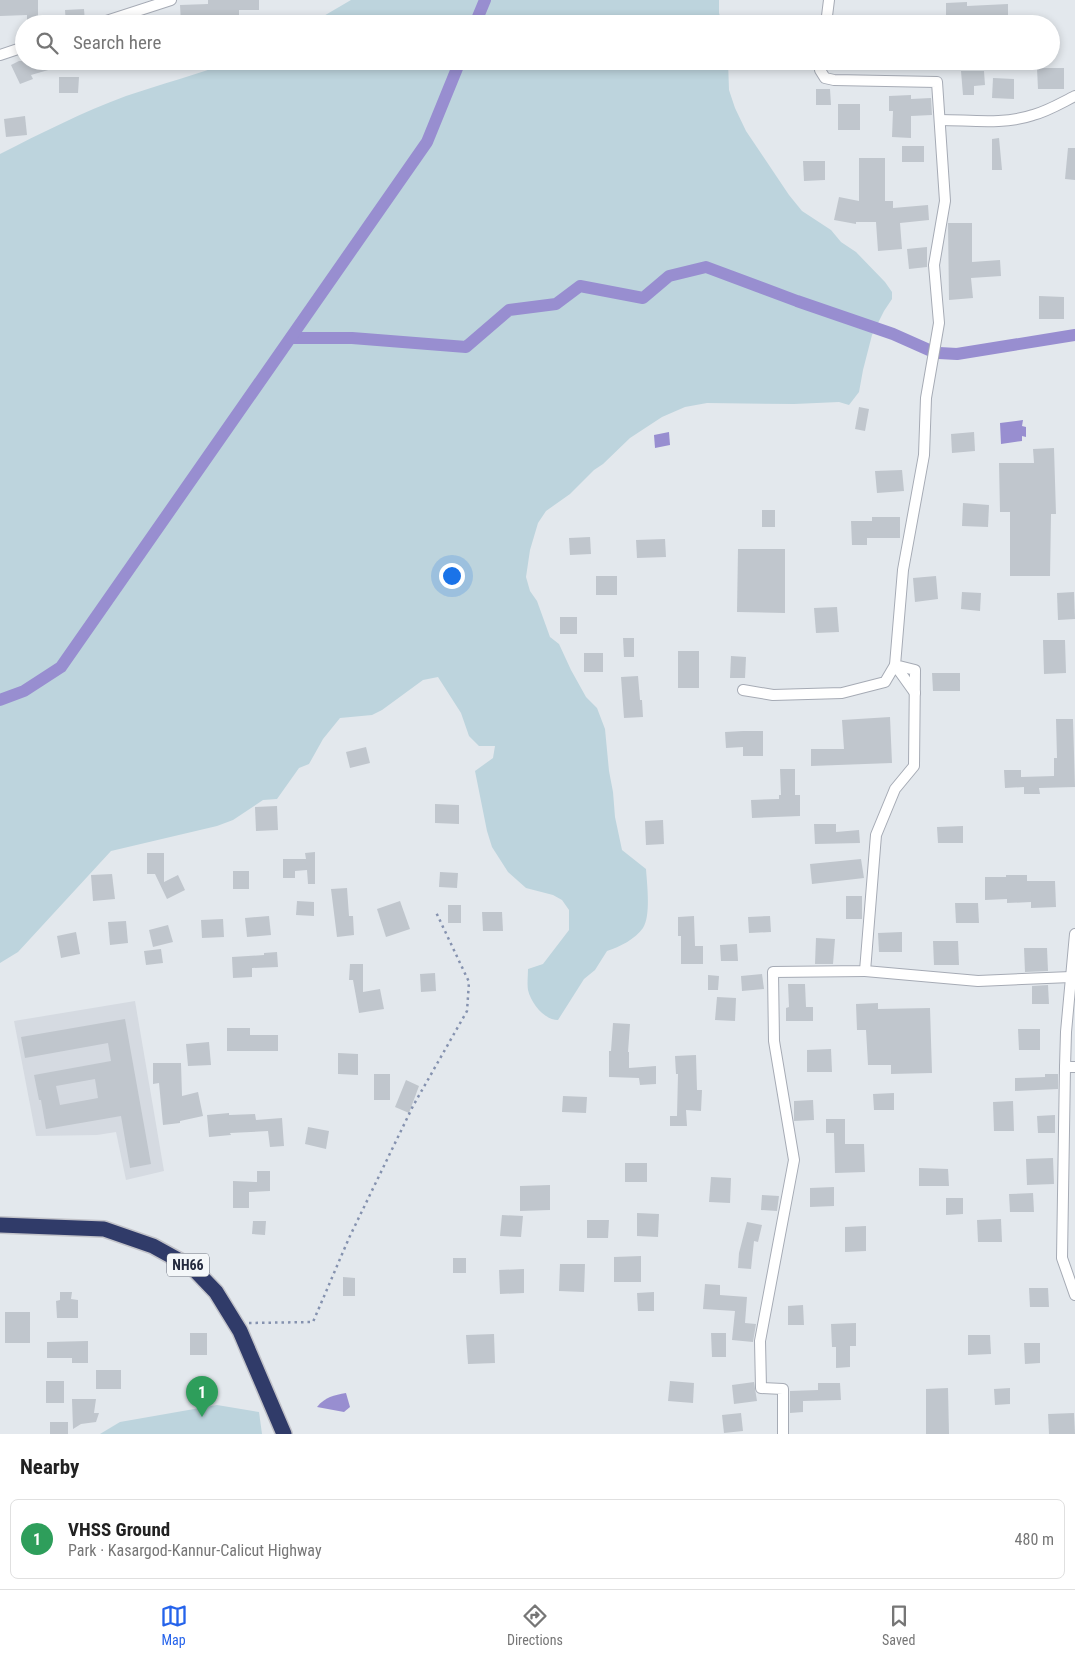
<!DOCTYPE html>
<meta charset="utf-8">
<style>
body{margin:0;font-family:"Roboto Condensed",sans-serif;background:#f2f2f2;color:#222}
.you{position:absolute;left:451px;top:575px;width:18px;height:18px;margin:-12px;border:4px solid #fff;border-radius:50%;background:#1a73e8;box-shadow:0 0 0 8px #1a73e833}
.badge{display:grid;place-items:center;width:32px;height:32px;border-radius:50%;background:#2563eb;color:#fff;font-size:16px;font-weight:700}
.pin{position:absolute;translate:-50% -41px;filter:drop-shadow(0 1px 2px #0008)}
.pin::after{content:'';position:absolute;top:26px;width:18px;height:15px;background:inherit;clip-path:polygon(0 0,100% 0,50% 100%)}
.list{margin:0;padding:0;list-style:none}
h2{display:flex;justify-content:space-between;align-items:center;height:65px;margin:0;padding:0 20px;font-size:21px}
h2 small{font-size:16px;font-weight:400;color:#767676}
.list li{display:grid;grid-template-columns:32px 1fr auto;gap:15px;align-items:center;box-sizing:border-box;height:80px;margin:0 10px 10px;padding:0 10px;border:1px solid #e0e0e0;border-radius:8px}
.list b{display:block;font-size:19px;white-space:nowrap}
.list p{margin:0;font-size:16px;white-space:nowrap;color:#767676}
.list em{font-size:16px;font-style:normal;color:#767676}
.icon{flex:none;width:28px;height:28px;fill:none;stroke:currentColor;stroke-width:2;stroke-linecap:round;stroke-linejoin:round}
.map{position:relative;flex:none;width:1075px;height:1434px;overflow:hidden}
.search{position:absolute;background:#fff;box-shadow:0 2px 8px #0003;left:15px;right:15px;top:15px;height:55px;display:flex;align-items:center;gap:12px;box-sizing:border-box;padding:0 18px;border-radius:28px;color:#767676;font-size:19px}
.sheet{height:155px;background:#fff}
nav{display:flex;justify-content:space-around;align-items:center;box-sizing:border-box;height:70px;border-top:1px solid #e0e0e0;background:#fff;font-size:14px;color:#767676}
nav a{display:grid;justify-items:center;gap:2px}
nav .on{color:#2563eb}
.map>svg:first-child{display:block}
.built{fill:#d5dae1}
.green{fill:#bdd4dd}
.water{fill:#988ed0}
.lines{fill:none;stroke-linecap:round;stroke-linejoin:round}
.stream{stroke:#988ed0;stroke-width:4}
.canal{stroke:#988ed0;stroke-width:12}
.building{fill:#c0c6cd;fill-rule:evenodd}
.street-casing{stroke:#a6abb5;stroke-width:12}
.highway-casing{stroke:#c2c3c9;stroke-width:18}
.path{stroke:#8592af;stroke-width:2.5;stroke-dasharray:2.5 4;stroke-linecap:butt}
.street{stroke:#fff;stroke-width:10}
.highway{stroke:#303b69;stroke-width:15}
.labels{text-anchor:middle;stroke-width:4;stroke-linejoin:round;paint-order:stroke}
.shield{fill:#f4f7f9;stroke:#626876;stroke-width:1}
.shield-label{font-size:14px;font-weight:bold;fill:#242a3e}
</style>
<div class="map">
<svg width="1075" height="1434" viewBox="0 0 1075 1434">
<rect width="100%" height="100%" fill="#e3e8ed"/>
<!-- built -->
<path class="built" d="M135,1001L164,1171L126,1180L116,1132L97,1135L36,1136L14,1021Z"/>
<!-- green -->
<g class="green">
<path d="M351,0H719V13L722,24H310Z"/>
<path d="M232,61H728L729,90L735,108L746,131L789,195L802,211L831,230L841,242L856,252L885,282L892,292V299L884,311L872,335L863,370L859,392L849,405L839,402L794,404L707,403L685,407L662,417L630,438L603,464L594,470L570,494L546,511L538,523L530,550L526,577L530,591L537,601L550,637L559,644L571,670L586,697L597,708L605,729L609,771L613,792L615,817L622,850L646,869C647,883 651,916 643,928C635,939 620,947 607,951L595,970L584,979L558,1020C544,1020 531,1003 528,990C527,984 528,975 528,969L543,964L569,930V910L562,900L553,895L526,888L508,872L492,847L487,831L475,771L493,758L495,746H479L469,736L461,713L438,677L423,680L382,710L372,715L340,718L323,739L309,764L299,768L277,799L263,800L233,820L217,826L111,851L18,952L0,963V154C41,133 83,112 126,96C161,84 197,75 232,61Z"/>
<path d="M217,1405L259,1412L262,1434H100L120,1422Z"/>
</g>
<!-- water -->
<g class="water">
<path d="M1023,420L1022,426L1026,427V437L1022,436V441L1001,444L1000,423Z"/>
<path d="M669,432L670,445L655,448L654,435Z"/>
<path d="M346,1393L350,1407L344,1412L317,1407C325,1397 334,1395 346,1393Z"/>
</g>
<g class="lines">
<!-- stream -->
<path class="stream" d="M907,339L924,348"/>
<!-- canal -->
<g class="canal">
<path d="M475,24L485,0"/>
<path d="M291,338H352L466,347L509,310L556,304L580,286L643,298L669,276L706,267L797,301L893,334L929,350"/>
<path d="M939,353L957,354L1075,335"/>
<path d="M0,700L24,691L61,667L427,142L460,61"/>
</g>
</g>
<!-- building -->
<g class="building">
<path d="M0,0H38V24H27V15L0,16Z"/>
<path d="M208,0H259V10H239V24H215V21L181,23L180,5L208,4Z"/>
<path d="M967,2V6L1008,4V24H946V3Z"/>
<path d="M84,9L85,22L66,24L65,10Z"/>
<path d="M19,61H68L69,64L31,75L33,79L20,84L11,65Z"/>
<path d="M1037,68H1064V89H1038Z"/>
<path d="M961,71H984L985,85L974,86V95H963Z"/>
<path d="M59,77H79L78,93H59Z"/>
<path d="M993,78L1014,79V99L992,98Z"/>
<path d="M816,89H830L831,105H816Z"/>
<path d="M911,95V99L931,98L932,115L911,116V138L892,137L893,111H889V96Z"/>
<rect x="838" y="104" width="22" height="26"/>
<path d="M25,116L27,135L6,137L4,119Z"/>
<path d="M999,138L1002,170H992V139Z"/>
<rect x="902" y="146" width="22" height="16"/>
<path d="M1068,148H1075V180L1065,179Z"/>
<path d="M859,158H885V201H893V208L928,205L929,220L900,223L902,249L878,251L876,222H856V224L834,220L839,197L859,201Z"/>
<path d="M803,161H825V180L804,181Z"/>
<path d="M948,223H972V262L1000,260L1001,276L971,278L973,298L949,300Z"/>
<path d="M927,247V267L909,269L907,249Z"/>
<path d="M1039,296L1064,297V319H1039Z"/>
<path d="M859,407L869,409L865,431L855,429Z"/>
<path d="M974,432L975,451L952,453L951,434Z"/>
<path d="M1054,448L1056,514H1051L1050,576H1010V512H1000L999,463H1034L1033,449Z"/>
<path d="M902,470L904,491L877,493L875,471Z"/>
<path d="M963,503L989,505L988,527L962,526Z"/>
<rect x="762" y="510" width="13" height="17"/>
<path d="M872,517H900V538H867V545H852L851,521H872Z"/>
<path d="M590,537L591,554L570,555L569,538Z"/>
<path d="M665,539L666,557L637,558L636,540Z"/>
<path d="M738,549H785V613L737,612Z"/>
<rect x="596" y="576" width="21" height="19"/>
<path d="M936,576L938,599L915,602L913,578Z"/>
<path d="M962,592L981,593L980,611L961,609Z"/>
<path d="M1074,592L1075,619L1058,620L1057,593Z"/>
<path d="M837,607L839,632L816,633L814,608Z"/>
<rect x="560" y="617" width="17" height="17"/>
<path d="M623,638H634V657H624Z"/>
<path d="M1043,640H1065L1066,673L1044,674Z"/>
<rect x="678" y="651" width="21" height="37"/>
<rect x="584" y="653" width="19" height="19"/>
<path d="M731,656L746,657L745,678H730Z"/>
<path d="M932,673H960V691H933Z"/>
<path d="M638,676L640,700H642L643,717L624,718L621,677Z"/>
<path d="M890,717L892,763L811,766V749H844L842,720Z"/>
<path d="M1056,719H1073L1075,787L1039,788L1040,794H1024V787L1005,788L1004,770H1021V777L1054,776V758H1057Z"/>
<path d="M743,731H763V756H743V747L726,748L725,732Z"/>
<path d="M366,747L370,763L350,768L346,752Z"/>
<path d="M780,769H795V795H800V816L752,818L751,800L779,799V795H781Z"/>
<path d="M435,804L459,805V824L435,823Z"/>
<path d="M277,806L278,830L256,831L255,807Z"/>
<path d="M663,820L664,844L646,845L645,821Z"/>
<path d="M814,824H836V832L859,830L860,843L815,844Z"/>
<path d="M963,826V843H938L937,827Z"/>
<path d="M315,852V884H308L307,870L295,871V878H283V859H306L305,853Z"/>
<path d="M147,853H164V882L178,875L185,890L167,899L155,874H147Z"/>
<path d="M861,859L864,878L812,884L810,864Z"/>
<rect x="233" y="871" width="16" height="18"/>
<path d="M440,872L458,873L457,888L439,887Z"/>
<path d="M112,874L115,899L93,901L91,875Z"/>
<path d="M1006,875H1027V881H1055L1056,907L1031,908V902L1007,903V899L985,900V877H1006Z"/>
<path d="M347,888L349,916H353L354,935L337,937L331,889Z"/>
<rect x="846" y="896" width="16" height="23"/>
<path d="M297,901L314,902V916L296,915Z"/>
<path d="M400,901L410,929L386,937L377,909Z"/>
<path d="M955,903H978L979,923H956Z"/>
<rect x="448" y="905" width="13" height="18"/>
<path d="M482,912H502L503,931H483Z"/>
<path d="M269,916L271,935L247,937L245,918Z"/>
<path d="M694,916L695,946H703V964H681V936H678V917Z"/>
<path d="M770,916L771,932L749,933L748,917Z"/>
<path d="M223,919L224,937L202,938L201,920Z"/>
<path d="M126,921L128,943L110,945L108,922Z"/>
<path d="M168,925L173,942L153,947L149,930Z"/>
<path d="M76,932L80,954L61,958L57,936Z"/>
<path d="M902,932V952H879L878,933Z"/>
<path d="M816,938L835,939L833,964H815Z"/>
<path d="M933,941H958L959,965H934Z"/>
<path d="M737,944L738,961H721L720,945Z"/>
<path d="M1024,948H1047L1048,971L1025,972Z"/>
<path d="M161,949L163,963L146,965L144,951Z"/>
<path d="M277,952L278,967L252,968V977L233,978L232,957L264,955V953Z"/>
<path d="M350,964H363V992L380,989L384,1009L359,1013L353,980H349Z"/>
<path d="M435,973L436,991L421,992L420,974Z"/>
<path d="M762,974L764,989L742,991L741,976Z"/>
<path d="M708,975L719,976L718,990H708Z"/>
<path d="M788,984H805L806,1007H813V1021H786V1008L789,1007Z"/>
<path d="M1048,985L1049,1004H1032V986Z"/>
<path d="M717,997L736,998L735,1021L715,1020Z"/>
<path d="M878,1003V1009L930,1008L932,1073L891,1074V1065H868L866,1030H857L856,1004Z"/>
<path d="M125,1019L151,1164L130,1168L121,1116L46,1129L41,1100H39L34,1075L111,1061L108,1043L25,1058L21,1037ZM95,1079L98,1098L60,1105L56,1086Z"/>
<path d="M613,1023L630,1024L628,1052H629V1068L656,1066V1084L640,1085L639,1078L609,1077V1051H611Z"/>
<path d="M227,1028H250V1035H278V1051H227Z"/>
<path d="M1018,1029H1040V1050H1019Z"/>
<path d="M209,1042L211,1065L188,1066L186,1044Z"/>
<path d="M831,1049L832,1072H807V1050Z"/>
<path d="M338,1053L358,1054V1075L338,1074Z"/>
<path d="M696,1055L697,1090H702L701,1111L686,1110L687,1126H670V1116H677L678,1074H676L675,1056Z"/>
<path d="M153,1063H181L182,1096L198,1092L203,1116L180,1121V1123L163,1125L159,1083L153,1084Z"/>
<rect x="374" y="1074" width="16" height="26"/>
<path d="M1045,1074H1058V1089L1015,1091V1078L1045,1077Z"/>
<path d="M406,1080L419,1086L409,1113L395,1107Z"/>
<path d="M894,1093V1110H874L873,1094Z"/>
<path d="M563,1096L587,1097L586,1113L562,1112Z"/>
<path d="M813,1100L814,1120L794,1121V1101Z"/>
<path d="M1013,1101L1014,1131H994L993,1102Z"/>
<path d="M229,1113V1115L255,1114L256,1120L282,1118L284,1146L270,1147L268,1131L230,1133L231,1135L209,1137L207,1115Z"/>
<path d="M1055,1115V1133H1038L1037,1116Z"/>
<path d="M826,1119H845V1144H864L865,1172L835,1173L834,1133H826Z"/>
<path d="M308,1127L329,1131L326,1149L305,1144Z"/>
<path d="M1053,1158L1054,1184L1027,1185L1026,1159Z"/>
<rect x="625" y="1163" width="22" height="19"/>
<path d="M919,1168L948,1169L949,1186H919Z"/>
<path d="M257,1171H270V1191L249,1192V1208H233V1181L257,1182Z"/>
<path d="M711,1177L731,1178L730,1203L709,1202Z"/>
<path d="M550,1185V1210L520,1211V1186Z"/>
<path d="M834,1187V1206L810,1207V1188Z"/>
<path d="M1033,1193L1034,1212H1010L1009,1194Z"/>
<path d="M762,1195L779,1196L777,1211L761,1210Z"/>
<path d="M946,1198H963V1214L946,1215Z"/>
<path d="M637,1213L659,1214L658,1237L637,1236Z"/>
<path d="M502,1215L523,1216L521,1237L500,1236Z"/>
<path d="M1001,1219L1002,1242H978L977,1220Z"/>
<path d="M587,1220H609L608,1238H587Z"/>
<path d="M253,1221H266L265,1235L252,1234Z"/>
<path d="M747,1222L762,1225L758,1242L754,1241L751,1269L738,1268L739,1253Z"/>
<path d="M866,1226V1251L845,1252V1227Z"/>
<path d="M641,1256V1282H614V1257Z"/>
<rect x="453" y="1258" width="13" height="15"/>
<path d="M560,1264H585L584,1292L559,1291Z"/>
<path d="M524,1269V1293L500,1294L499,1270Z"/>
<path d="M343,1277L355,1278V1296H343Z"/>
<path d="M705,1284L720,1285V1295L747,1297L745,1323L756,1324L753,1342L732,1340L735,1311L703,1309Z"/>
<path d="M1029,1288H1048L1049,1307H1030Z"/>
<path d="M60,1292H72L71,1299L78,1300V1318H57L56,1301L60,1300Z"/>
<path d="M654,1292V1311H638L637,1293Z"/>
<path d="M803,1305L804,1325H788V1306Z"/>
<rect x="5" y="1312" width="25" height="31"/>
<path d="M856,1323V1346H850V1367L836,1368V1347H832L831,1324Z"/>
<rect x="190" y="1333" width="17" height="22"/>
<path d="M711,1333H726V1357H712Z"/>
<path d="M494,1334L495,1363L468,1364L466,1335Z"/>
<path d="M968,1335H990L991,1354L968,1355Z"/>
<path d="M88,1341V1363H72V1358H47V1342Z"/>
<path d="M1024,1343H1040V1363L1025,1364Z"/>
<rect x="96" y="1370" width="25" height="19"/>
<rect x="46" y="1381" width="18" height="22"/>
<path d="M670,1381L694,1383L693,1403L668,1401Z"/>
<path d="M754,1382L757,1401L734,1404L732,1385Z"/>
<path d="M818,1383H840L841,1400L803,1401V1412L790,1413V1391L818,1390Z"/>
<path d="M948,1388L949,1434H926V1389Z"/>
<path d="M1010,1388V1404L995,1405L994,1389Z"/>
<path d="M72,1399H96L94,1413H99L96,1422L81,1424L73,1429Z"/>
<path d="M741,1413L743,1431L724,1433L722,1415Z"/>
<path d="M1074,1413L1075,1434H1049L1048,1414Z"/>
<rect x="50" y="1422" width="18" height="12"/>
</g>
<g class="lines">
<defs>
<g id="street">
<path d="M97,24L171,0"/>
<path d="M826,24L829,0"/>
<path d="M0,55L24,47"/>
<path d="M940,120C970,120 1004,125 1033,115C1048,111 1061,103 1075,96"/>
<path d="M743,690L773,695L842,693L885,682L895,665L915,693"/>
<path d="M1075,934L1066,1032L1065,1067L1062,1258L1075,1295"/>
<path d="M865,971L978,981L1071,977"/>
<path d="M1065,1067H1075"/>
<path d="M783,1434V1389L761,1388L760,1341L794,1160L774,1041L773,972L865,971L876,835L895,789L914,766L915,670L895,665L903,570L924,455L926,398L939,323L934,265L945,201L937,82L834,80L825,78L820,70L821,61"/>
</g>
<path id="highway" d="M0,1225L104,1229L153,1246L193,1268L216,1292L240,1331L284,1434"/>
</defs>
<!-- street casing -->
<use href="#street" class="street-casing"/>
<!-- highway casing -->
<use href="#highway" class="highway-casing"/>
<!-- path -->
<path class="path" d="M249,1323L313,1322L349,1238L413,1106L467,1011L469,982L435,910"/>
<!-- street -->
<use href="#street" class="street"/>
<!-- highway -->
<use href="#highway" class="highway"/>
</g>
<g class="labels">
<!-- shield labels -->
<rect class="shield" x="167" y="1253.5" width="42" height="23" rx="4"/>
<g class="shield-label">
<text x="188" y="1270">NH66</text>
</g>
</g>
</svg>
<div class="you"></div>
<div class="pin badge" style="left:202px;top:1417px;background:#2e9e5b">1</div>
<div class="search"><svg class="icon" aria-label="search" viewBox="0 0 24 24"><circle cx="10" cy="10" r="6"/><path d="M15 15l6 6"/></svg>Search here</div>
</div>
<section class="sheet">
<h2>Nearby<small></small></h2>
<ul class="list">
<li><span class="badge" style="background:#2e9e5b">1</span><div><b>VHSS Ground</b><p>Park · Kasargod-Kannur-Calicut Highway</p></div><em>480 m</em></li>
</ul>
</section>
<nav>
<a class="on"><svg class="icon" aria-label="map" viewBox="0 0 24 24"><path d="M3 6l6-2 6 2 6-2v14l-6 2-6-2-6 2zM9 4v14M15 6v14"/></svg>Map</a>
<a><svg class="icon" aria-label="directions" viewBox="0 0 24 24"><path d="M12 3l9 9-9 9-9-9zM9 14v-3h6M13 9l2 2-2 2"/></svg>Directions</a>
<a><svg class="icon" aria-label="saved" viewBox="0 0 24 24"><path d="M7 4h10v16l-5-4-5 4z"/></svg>Saved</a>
</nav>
